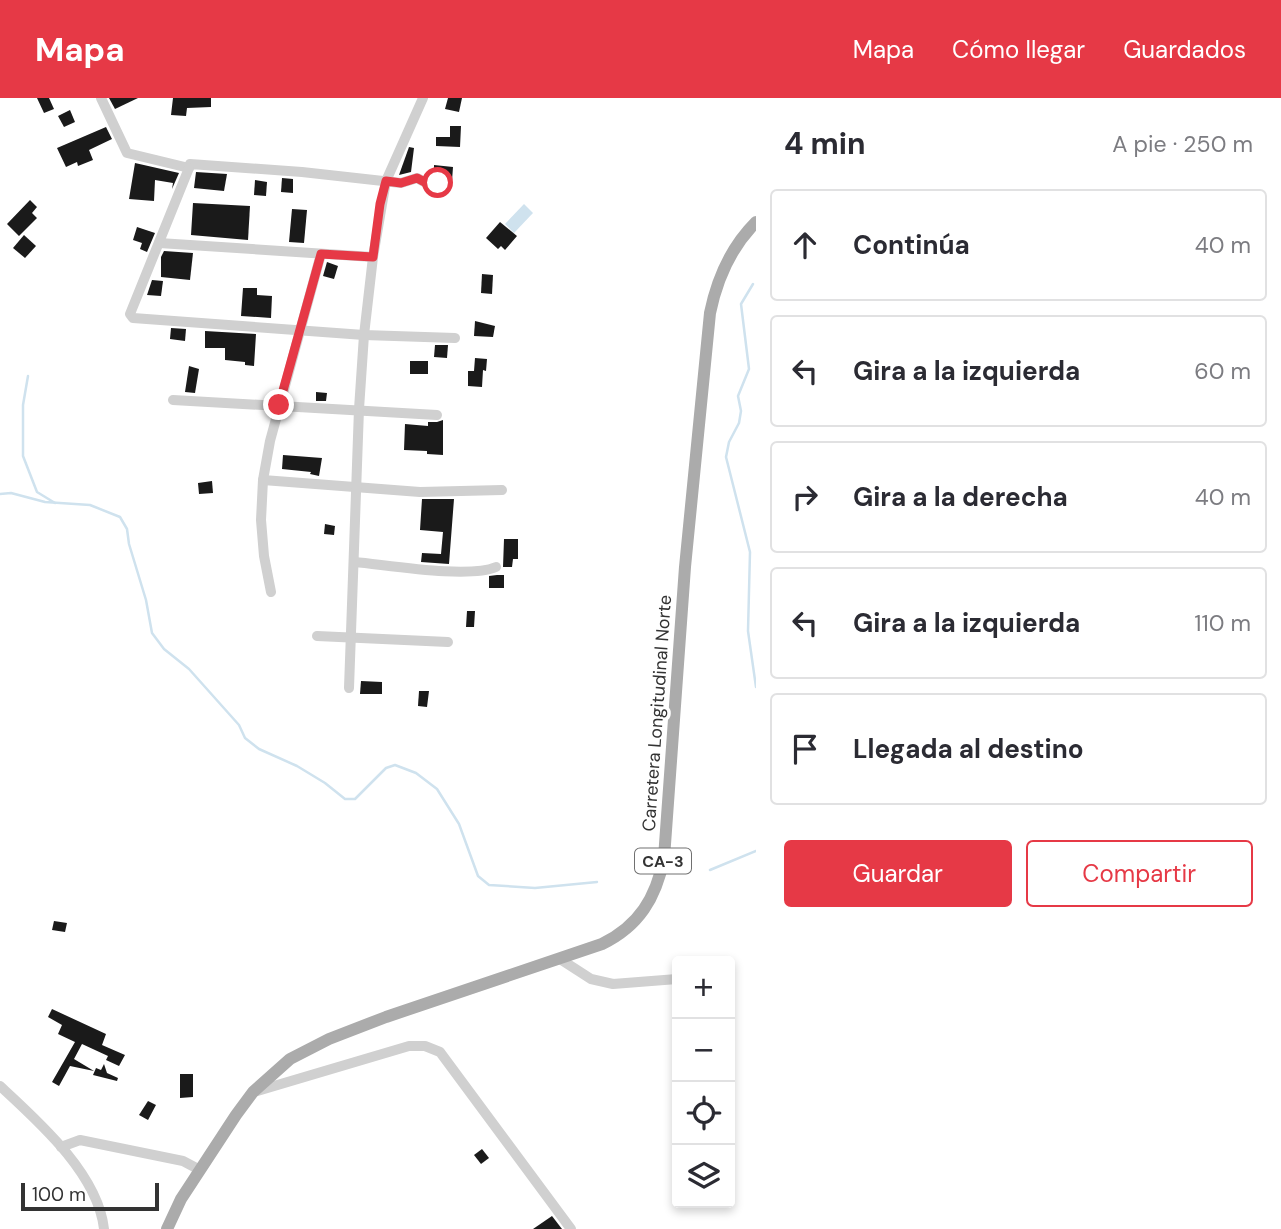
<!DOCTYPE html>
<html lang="es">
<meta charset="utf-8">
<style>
body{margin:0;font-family:"DM Sans",sans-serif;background:#f2f2f3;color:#2b2b33}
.controls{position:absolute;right:21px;bottom:21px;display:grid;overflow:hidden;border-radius:7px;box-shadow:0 4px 10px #0003}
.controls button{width:63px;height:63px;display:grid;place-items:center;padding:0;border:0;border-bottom:2px solid #e1e1e2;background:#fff;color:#2b2b33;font:35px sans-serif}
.scale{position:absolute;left:21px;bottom:18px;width:138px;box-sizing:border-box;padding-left:7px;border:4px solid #333;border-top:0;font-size:19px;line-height:24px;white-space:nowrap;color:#333;-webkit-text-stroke:5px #fff;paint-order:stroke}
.stop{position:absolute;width:21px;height:21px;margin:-16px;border:5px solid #e63946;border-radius:50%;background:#fff}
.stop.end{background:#e63946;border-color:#fff;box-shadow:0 2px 7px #0008}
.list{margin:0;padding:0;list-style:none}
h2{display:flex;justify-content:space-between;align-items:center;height:91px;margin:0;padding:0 28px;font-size:30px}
h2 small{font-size:23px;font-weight:400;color:#7c7c81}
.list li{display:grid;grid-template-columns:46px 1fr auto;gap:21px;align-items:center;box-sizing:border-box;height:112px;margin:0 14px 14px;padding:0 14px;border:2px solid #e1e1e2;border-radius:7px}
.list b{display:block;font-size:26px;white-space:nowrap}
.list em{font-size:23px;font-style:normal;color:#7c7c81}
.actions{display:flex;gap:14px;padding:21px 28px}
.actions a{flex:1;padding:16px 0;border:2px solid #e63946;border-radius:7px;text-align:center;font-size:24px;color:#e63946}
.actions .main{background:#e63946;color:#fff}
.icon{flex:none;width:38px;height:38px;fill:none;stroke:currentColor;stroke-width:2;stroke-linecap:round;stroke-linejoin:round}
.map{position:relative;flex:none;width:756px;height:1131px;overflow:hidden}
header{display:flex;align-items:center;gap:42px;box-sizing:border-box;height:98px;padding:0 35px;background:#e63946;color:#fff}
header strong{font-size:33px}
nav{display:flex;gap:38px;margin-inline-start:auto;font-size:24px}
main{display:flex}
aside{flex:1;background:#fff}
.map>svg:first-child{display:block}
.water{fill:#cfe2ee}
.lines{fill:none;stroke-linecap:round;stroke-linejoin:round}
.stream{stroke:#cfe2ee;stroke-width:2.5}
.building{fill:#1a1a1a}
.minor{stroke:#d0d0d0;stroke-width:10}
.major{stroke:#ababab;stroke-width:12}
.route{stroke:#e63946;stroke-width:9}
.labels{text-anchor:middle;stroke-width:7;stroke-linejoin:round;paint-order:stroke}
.shield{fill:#fff;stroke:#707070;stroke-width:2}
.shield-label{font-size:16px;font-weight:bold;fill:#333}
.street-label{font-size:18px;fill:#333;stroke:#fff}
</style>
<header>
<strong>Mapa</strong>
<nav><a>Mapa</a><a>Cómo llegar</a><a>Guardados</a></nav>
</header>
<main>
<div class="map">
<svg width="756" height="1131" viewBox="0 0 756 1131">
<rect width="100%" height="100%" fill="#fff"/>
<!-- water -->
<path class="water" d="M524,106L533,115L514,135L505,126Z"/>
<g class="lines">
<!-- stream -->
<g class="stream">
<path d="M753,186L741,206L749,271L738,298L741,313L739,325L729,344L726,359L750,454L748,533L756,589"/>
<path d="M28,278L23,307V358L37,394L55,405"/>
<path d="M0,396L11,395L45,404L90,407L120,419L127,431L129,446L146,502L152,535L164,551L189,571L239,627L245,640L259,651L297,668L325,685L345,701H355L386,670L395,667L416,675L437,691L459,726L478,778L489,787L535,790L597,784"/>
<path d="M710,772L756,753"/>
</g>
</g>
<!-- building -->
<g class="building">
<path d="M37,0H49L54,11L44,15Z"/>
<path d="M109,0H138L115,11Z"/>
<path d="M173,0H211V9L187,10L186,18L171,17Z"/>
<path d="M448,0H462L459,14L445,11Z"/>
<path d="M70,12L75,24L64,29L58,18Z"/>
<path d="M450,28H461L460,49L436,48V39H450Z"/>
<path d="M106,29L112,41L89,52L93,62L78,68L77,64L66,69L57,50Z"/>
<path d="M409,49L414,50L411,74L399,77Z"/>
<path d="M135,65L179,75L172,91L173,85L155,82L154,103L129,101Z"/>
<path d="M434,67L453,69L452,83L445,82L439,78L434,79Z"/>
<path d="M196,74L227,76L224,93L194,90Z"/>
<path d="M282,80L293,81V95L281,94Z"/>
<path d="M255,82L267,84L266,98L254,97Z"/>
<path d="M30,102L37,109L32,115L37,120L19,138L7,126Z"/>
<path d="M193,105L250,108L248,142L191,137Z"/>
<path d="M292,111L307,112L304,145L289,144Z"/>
<path d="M500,124L517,138L505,152L501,148L498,151L486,140Z"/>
<path d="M137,129L155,135L147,154L140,151L142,145L133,142Z"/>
<path d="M24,137L36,148L25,160L13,150Z"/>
<path d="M164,153L193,155L190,182L161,179V159Z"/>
<path d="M327,164L338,168L334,181L323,178Z"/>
<path d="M482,176L493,177L492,196L481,195Z"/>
<path d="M152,182L163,183L161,198L147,197Z"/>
<path d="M243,190H257V197L272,198L271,220L241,218Z"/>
<path d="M475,223L495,228L493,239L474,238Z"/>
<path d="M171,230L186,231L185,243L170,241Z"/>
<path d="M205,233L256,236L254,268L245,267V264L225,262V250H205Z"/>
<path d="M435,247H448L447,260L434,259Z"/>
<path d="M475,260L487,261L486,273L483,272L482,289L468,288V273H474Z"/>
<rect x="410" y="263" width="18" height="13"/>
<path d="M189,268L199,271L195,295L185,294Z"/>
<path d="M316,294L327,295L326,303H316Z"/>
<path d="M443,322V357L427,356V353L404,352L405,326L428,328V324H437Z"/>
<path d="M283,357L322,360L319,378L310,376L311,374L282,371Z"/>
<path d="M212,383L213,395L199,396L198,385Z"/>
<path d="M422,401H454L449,466L421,464L422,455L441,456L443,434L420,432Z"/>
<path d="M325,426L335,428L334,437L324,436Z"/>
<path d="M504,441H518V461H513L512,469H503Z"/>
<path d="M497,477H504V490H489V478Z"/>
<path d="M467,513H475L474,529H466Z"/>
<path d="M361,583L382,584V596H360Z"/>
<path d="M419,593H429L427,609L418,608Z"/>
<path d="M54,823L67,825L65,834L52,832Z"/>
<path d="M52,911L106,936L102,947L125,957L119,968L106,962L108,958L82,946L74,961L94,973L70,968L59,988L52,984L75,944L58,936L62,927L48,919Z"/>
<path d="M104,966L107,975L118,980L117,983L93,977L96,970L101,972Z"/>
<path d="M180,976H193V999L180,1000Z"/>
<path d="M148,1003L156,1007L148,1022L139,1017Z"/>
<path d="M482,1051L489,1060L481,1066L474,1057Z"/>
<path d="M552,1118L562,1131H533Z"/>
</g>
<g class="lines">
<!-- minor -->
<g class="minor">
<path d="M101,0L127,55L189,70L190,66L302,74L401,85L417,80L432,88L438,85"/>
<path d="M189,70L130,216L133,220L364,237L455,240"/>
<path d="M159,145L373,159"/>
<path d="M173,302L437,317"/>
<path d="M263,382L420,394L502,392"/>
<path d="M355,464C388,467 468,481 496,469"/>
<path d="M271,494L264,458L261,422L263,382L270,343L321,156"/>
<path d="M317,538L448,544"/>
<path d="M349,590L359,311L364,237L373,159L386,83L423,0"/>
<path d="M560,861L591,881L613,886L677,881"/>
<path d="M0,988C39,1024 98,1076 104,1131"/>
<path d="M254,994L409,948H425L440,954L571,1131"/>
<path d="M61,1049L80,1042L183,1063L200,1072"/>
</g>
<!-- major -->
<path class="major" d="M167,1131L181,1101L236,1017L253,994L290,961L329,941L386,919L602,846C639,828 656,800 664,760L685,469L710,215C717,181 731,149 756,124"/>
</g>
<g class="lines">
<!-- route -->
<path class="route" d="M279,307L321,156L373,159L380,106L386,83L401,85L417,80L432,88L438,85"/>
</g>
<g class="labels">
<!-- shield labels -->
<rect class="shield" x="635" y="750.5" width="56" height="25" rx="5"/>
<g class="shield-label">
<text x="663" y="769">CA-3</text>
</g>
<!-- street labels -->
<g class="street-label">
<text transform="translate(657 615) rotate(-86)" y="6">Carretera Longitudinal Norte</text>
</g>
</g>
</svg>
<div class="controls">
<button>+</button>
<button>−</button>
<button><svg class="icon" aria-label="locate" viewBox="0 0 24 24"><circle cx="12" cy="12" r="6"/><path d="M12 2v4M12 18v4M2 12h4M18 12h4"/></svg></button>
<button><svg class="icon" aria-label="layers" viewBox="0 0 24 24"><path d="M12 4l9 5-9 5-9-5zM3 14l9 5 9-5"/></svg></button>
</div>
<div class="scale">100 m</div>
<div class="stop" style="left:438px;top:85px"></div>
<div class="stop end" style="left:279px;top:307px"></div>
</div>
<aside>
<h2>4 min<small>A pie · 250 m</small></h2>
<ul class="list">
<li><svg class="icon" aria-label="ahead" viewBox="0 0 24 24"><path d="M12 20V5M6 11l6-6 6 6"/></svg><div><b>Continúa</b></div><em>40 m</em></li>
<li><svg class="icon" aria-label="left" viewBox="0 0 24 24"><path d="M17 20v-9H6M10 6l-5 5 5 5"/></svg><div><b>Gira a la izquierda</b></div><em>60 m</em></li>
<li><svg class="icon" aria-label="right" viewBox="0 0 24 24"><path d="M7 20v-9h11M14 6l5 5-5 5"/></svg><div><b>Gira a la derecha</b></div><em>40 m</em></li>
<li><svg class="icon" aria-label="left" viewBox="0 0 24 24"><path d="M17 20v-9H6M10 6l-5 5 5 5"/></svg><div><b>Gira a la izquierda</b></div><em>110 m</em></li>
<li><svg class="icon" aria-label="arrive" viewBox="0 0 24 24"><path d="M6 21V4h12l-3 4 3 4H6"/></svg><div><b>Llegada al destino</b></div></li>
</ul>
<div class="actions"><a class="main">Guardar</a><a>Compartir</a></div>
</aside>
</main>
